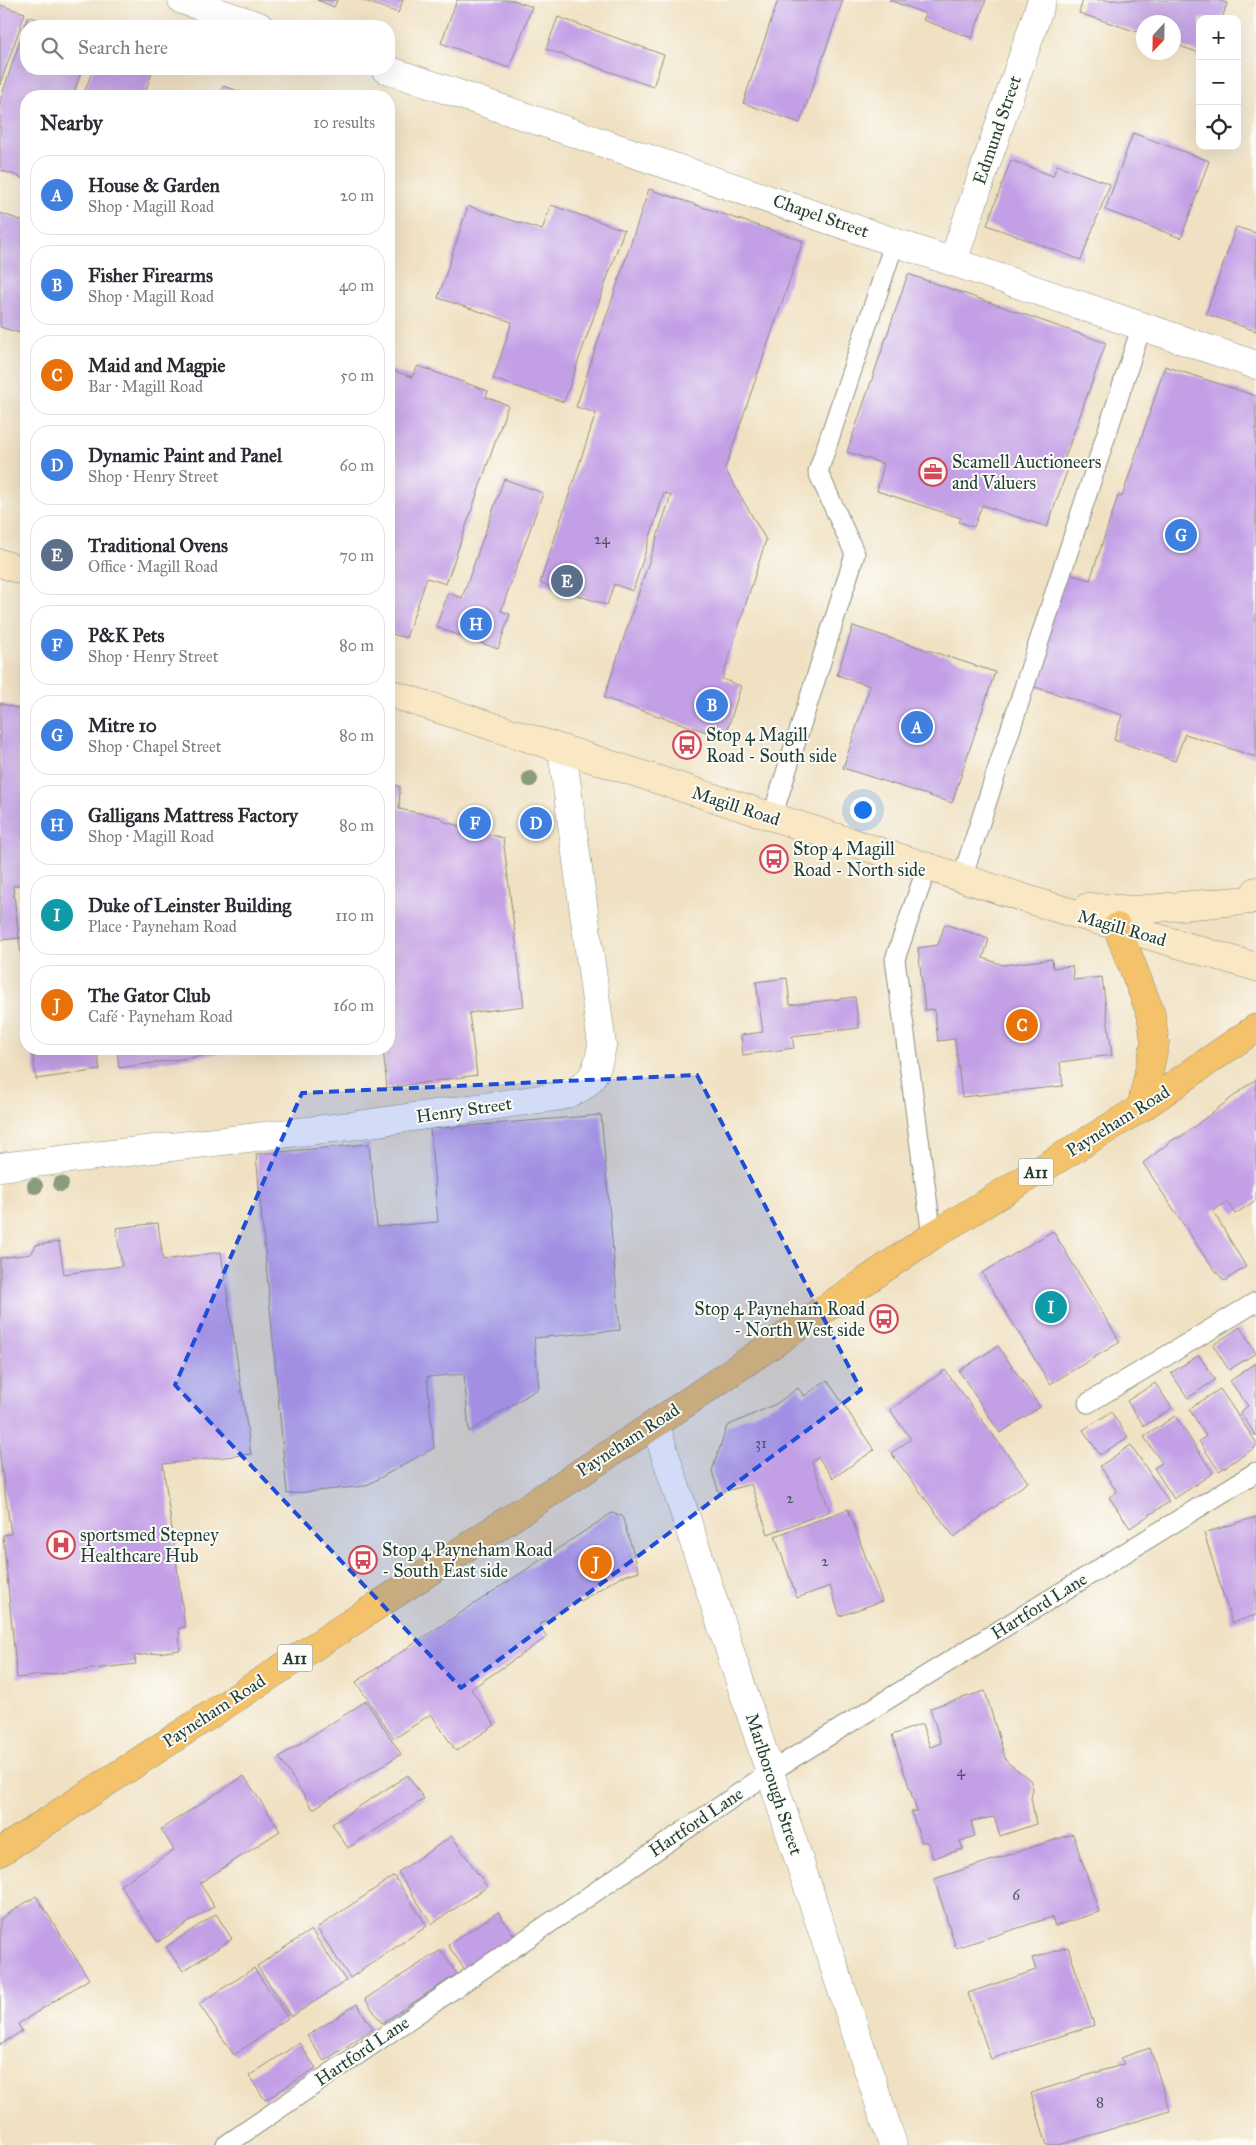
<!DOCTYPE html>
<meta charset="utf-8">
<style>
body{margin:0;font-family:"IM FELL Great Primer",serif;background:#f7f7f7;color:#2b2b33}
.controls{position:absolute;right:15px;top:15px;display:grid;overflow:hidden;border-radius:10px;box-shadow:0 5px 20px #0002}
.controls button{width:45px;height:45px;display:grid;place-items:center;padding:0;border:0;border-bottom:1px solid #e1e1e2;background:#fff;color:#2b2b33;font:25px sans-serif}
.compass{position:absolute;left:1136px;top:15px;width:45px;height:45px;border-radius:50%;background:#fff;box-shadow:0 5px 20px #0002;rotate:202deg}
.you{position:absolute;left:862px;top:809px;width:18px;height:18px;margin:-12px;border:4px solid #fff;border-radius:50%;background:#1a73e8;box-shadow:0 0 0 8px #1a73e833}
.badge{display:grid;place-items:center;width:32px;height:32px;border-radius:50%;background:#2563eb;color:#fff;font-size:16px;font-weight:700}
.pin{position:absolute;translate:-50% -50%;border:2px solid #fff;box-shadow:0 1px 5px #0006}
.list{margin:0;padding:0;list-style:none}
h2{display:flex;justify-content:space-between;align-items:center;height:65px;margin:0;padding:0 20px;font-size:21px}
h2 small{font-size:16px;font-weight:400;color:#7c7c81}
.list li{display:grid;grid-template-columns:32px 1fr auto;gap:15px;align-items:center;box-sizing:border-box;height:80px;margin:0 10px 10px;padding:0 10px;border:1px solid #e1e1e2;border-radius:20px}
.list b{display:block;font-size:19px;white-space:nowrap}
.list p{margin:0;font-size:16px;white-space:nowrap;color:#7c7c81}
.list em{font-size:16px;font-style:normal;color:#7c7c81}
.icon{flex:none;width:28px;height:28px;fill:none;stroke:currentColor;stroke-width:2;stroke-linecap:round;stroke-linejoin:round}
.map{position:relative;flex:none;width:1256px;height:2145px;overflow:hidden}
.search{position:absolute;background:#fff;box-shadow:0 5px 20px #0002;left:20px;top:20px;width:375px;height:55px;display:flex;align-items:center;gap:12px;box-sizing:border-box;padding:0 18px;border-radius:20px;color:#7c7c81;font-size:19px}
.panel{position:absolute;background:#fff;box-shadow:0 5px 20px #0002;left:20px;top:90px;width:375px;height:965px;border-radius:20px}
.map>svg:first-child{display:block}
.building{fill:#c39fe6}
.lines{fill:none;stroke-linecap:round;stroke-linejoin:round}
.lane-casing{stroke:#888f7c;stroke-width:21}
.street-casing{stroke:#888f7c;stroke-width:29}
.secondary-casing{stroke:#888f7c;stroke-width:29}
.primary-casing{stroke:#888f7c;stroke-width:29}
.lane{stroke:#fff;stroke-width:19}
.street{stroke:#fff;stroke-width:28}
.secondary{stroke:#fae7c3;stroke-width:28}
.primary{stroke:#f3c26a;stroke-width:28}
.tree{fill:#8b9b80}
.marked{fill:#1d4ed8;fill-opacity:0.2;stroke:#1d4ed8;stroke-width:4;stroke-dasharray:10 6;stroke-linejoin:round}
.labels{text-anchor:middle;stroke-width:4;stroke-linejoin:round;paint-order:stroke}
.number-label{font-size:15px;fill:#485660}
.shield{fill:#fdfcf7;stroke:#62766e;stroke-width:1}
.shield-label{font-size:16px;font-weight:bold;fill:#1f3d34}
.street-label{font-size:18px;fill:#1f3d34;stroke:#fdfcf7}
.poi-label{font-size:18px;fill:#1f3d34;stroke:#fdfcf7;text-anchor:start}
</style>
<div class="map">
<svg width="1256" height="2145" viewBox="0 0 1256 2145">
<rect width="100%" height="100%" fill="#fdfcf7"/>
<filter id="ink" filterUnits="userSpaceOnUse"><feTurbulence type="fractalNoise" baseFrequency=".02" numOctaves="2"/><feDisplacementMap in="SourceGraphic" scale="10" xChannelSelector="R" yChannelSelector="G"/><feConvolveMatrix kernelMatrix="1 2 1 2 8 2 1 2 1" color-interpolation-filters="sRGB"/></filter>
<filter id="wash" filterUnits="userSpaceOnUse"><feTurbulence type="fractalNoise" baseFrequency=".0096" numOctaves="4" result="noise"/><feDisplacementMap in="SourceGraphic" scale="20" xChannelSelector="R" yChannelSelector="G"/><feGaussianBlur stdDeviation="1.12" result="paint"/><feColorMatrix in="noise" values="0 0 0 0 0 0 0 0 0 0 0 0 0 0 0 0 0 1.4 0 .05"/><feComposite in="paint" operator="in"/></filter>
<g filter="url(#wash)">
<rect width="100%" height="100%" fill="#f0e1c3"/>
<g id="blocks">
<!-- building -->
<g class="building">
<path d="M317,0H337L334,7Z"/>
<path d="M362,0H403L398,13Z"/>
<path d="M457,0H513L532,7L509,68L441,43Z"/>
<path d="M778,0H843L800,123L743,103Z"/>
<path d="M889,0H986L972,38L923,20L926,14Z"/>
<path d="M1083,0H1217L1227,3L1222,19H1200V53L1174,44V22H1144V34L1079,13Z"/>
<path d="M0,5L25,13L0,85Z"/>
<path d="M28,16L57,26H26V69H82L73,96H26V179L0,170V101Z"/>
<path d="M558,17L664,55L653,87L546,49Z"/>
<path d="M93,69H153L144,96H83Z"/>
<path d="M223,86L254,96H219Z"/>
<path d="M1133,133L1209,161L1181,238L1105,210Z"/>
<path d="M1011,160L1053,176L1057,165L1110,184L1081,260L987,225Z"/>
<path d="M649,189L803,241L725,469L766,540L722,679L741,686L725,738L604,698L671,495L664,493L633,591L614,584L607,605L540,583L596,413L576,407Z"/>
<path d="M551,205L624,230L564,402L493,379L512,322L438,298L468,206L542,230Z"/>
<path d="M0,213L26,222V335L0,327Z"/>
<path d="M1236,227L1256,233V331L1206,314Z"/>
<path d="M908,274L1106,343L1064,460L1070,463L1047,527L982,505L974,527L959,522L961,518L877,491L884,464L847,452Z"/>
<path d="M418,366L488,391L486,397L508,405L446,584L427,578L406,638L389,633V369L412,377Z"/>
<path d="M1165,366L1256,396V757L1185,734L1175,761L1114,740L1122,715L1029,685L1066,573L1090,580L1118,496L1122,497Z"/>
<path d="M504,479L543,493L501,611L510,614L498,649L436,627L448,593L462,598Z"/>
<path d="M853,626L995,672L952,803L843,768L870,686L837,675Z"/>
<path d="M0,703L26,711V884L13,886L19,938L0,940Z"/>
<path d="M389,783L400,787L399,809L440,817L445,822L503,838L524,1006L469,1013L477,1075L387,1088L383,1049H389Z"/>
<path d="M945,924L989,939L983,958L1003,965L1052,959L1053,968L1072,966L1074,980L1102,977L1112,1055L1060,1062L1063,1086L962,1097L955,1039L938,1041L934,1009L925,1010L918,948L938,945Z"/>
<path d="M26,936V990H25L19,938Z"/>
<path d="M787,978L790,1005L855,997L859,1028L792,1036L794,1048L743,1055L741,1035L763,1032L756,982Z"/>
<path d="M32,1049H97L100,1070L36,1079Z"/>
<path d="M117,1049H243V1050L119,1068Z"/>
<path d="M1256,1079V1200L1235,1214L1227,1202L1213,1211L1246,1267L1224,1281L1207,1260L1143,1163L1174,1139L1182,1136Z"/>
<path d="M601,1115L620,1330L534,1338L539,1388L469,1432L464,1374L427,1377L434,1448L365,1486L287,1494L256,1154L369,1144L377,1227L438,1222L430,1129Z"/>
<path d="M158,1223L163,1260L221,1252L251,1454L163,1464L185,1627L179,1628L180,1650L134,1656L136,1664L17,1678L3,1535L11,1534L0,1458V1258L31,1254L36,1245L59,1242L64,1274L122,1266L116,1228Z"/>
<path d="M1053,1231L1120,1342L1050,1384L982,1273Z"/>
<path d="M1240,1327L1256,1353L1229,1370L1213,1345Z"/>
<path d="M998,1346L1040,1407L1000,1433L959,1371Z"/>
<path d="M1199,1355L1215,1380L1188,1398L1171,1373Z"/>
<path d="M1256,1363V1436L1240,1412L1248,1406L1230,1381Z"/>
<path d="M945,1370L1028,1482L954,1537L891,1453L911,1439L890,1410Z"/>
<path d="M827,1380L874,1450L833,1478L818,1457L812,1462L830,1511L768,1534L751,1484L719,1493L712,1471L727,1426L776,1404L798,1388L804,1396Z"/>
<path d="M1155,1383L1172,1408L1144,1426L1127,1401Z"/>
<path d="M1220,1389L1256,1442V1447L1219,1471L1199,1441L1206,1436L1189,1409Z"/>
<path d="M1111,1412L1128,1437L1100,1455L1083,1430Z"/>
<path d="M1175,1416L1213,1473L1174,1499L1154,1468L1162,1463L1144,1437Z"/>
<path d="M1131,1445L1169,1502L1130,1528L1109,1497L1117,1492L1100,1466Z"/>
<path d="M848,1509L882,1601L840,1616L830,1586L797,1598L775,1536Z"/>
<path d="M612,1513L622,1516L639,1571L618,1578L581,1601L579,1599L539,1625L547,1637L471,1689L495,1725L456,1751L431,1714L394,1739L356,1682Z"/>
<path d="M1256,1517V1615L1232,1623L1204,1533Z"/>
<path d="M985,1691L1006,1761L1030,1780L1033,1789L1031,1798L1036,1824L1000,1836L994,1817L971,1821L975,1836L960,1841L963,1849L933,1858L928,1842H922L911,1812L917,1811L892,1735L922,1724L930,1747L941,1743L930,1708Z"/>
<path d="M366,1701L401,1754L313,1809L279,1757Z"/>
<path d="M408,1775L424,1799L348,1848L332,1824Z"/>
<path d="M244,1776L280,1831L200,1883L214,1906L158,1942L120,1885L174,1850L161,1829Z"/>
<path d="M1073,1834L1099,1912L1055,1926L1052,1917L956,1948L934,1879Z"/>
<path d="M452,1836L487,1887L432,1924L398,1872Z"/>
<path d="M394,1876L427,1926L350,1978L317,1928Z"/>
<path d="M36,1896L89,1979L18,2024L22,2031L0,2045V1919Z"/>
<path d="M498,1912L515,1937L465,1970L448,1945Z"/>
<path d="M216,1914L232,1939L183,1971L166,1947Z"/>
<path d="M311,1930L346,1981L291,2017L257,1966Z"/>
<path d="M1068,1947L1094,2025L991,2059L968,1993L1036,1970L1032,1958Z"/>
<path d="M441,1950L457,1974L382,2023L365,1999Z"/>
<path d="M254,1968L288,2018L234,2055L199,2004Z"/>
<path d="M357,2004L373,2029L324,2061L307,2036Z"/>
<path d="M299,2043L316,2068L265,2100L249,2076Z"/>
<path d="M1150,2048L1170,2111L1059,2145H1047L1031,2093L1124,2064L1120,2058Z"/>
</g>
</g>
</g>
<g filter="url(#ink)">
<use href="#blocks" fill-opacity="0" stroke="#888f7c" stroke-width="1"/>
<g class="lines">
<defs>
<g id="lane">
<path d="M772,817L855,554L818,472L895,241"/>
<path d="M927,867L895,959L932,1236"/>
<path d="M962,878L1142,325"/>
<path d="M1088,1403L1256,1302"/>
<path d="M226,2145L770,1772L1256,1472"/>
</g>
<g id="street">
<path d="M182,0L259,26"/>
<path d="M385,69L1256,365"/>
<path d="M953,261L1042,0"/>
<path d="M0,1167L350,1126L561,1096C591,1087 597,1075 602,1045L562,750"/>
<path d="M655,1424L893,2145"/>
</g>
<g id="secondary">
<path d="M0,563L26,572"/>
<path d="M389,693L1046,905L1256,967"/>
<path d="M1088,907L1135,910L1250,900L1256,891"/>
</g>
<g id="primary">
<path d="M1117,927L1151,1014L1155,1043L1141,1108"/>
<path d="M0,1852L655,1424L932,1236L1141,1108L1256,1028"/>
</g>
</defs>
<!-- lane casing -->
<use href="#lane" class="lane-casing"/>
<!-- street casing -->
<use href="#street" class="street-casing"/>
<!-- secondary casing -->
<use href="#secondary" class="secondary-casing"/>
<!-- primary casing -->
<use href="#primary" class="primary-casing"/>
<!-- lane -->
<use href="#lane" class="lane"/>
<!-- street -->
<use href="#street" class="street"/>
<!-- secondary -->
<use href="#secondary" class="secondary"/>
<!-- primary -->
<use href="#primary" class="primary"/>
</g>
<!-- trees -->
<g class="tree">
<circle cx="530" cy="779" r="8"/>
<circle cx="61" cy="1184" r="8"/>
<circle cx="35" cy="1186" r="8"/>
</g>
</g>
<!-- marked area -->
<path class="marked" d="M697,1075L861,1390L461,1688L175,1385L302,1093Z"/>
<!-- icons -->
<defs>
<symbol id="office-ring" viewBox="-11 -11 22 22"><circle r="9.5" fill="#fdfcf7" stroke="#d1495b" stroke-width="1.5"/><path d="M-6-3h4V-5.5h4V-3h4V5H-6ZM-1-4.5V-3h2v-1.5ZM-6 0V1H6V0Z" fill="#d1495b"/></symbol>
<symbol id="bus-ring" viewBox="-11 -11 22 22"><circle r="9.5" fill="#fdfcf7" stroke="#d1495b" stroke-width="1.5"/><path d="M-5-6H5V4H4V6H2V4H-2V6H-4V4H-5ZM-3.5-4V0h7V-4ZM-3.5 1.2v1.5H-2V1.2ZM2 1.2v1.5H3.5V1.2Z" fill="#d1495b"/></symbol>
<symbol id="hospital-ring" viewBox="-11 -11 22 22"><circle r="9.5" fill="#fdfcf7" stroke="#d1495b" stroke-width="1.5"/><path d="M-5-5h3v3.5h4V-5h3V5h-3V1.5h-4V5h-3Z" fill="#d1495b"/></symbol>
</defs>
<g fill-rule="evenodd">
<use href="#office-ring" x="917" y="456" width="32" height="32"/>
<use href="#bus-ring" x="671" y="729" width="32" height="32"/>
<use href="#bus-ring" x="758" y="843" width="32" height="32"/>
<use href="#bus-ring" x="868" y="1303" width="32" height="32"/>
<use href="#hospital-ring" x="45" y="1529" width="32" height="32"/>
<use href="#bus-ring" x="347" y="1544" width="32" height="32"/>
</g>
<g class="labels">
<!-- number labels -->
<g class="number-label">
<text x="602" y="544">24</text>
<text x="761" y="1448">31</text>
<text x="790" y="1503">2</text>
<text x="825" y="1566">2</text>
<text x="961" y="1776">4</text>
<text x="1016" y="1900">6</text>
<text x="1100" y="2107">8</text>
</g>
<!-- shield labels -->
<g class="shield">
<rect x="1018.5" y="1158.5" width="35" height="27" rx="4"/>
<rect x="277.5" y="1644.5" width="35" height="27" rx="4"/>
</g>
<g class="shield-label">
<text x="1036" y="1178">A11</text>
<text x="295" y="1664">A11</text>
</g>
<!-- street labels -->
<g class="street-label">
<text transform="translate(997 130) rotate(-71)" y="6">Edmund Street</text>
<text transform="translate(821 216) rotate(19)" y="6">Chapel Street</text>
<text transform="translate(736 806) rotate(18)" y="6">Magill Road</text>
<text transform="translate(1122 928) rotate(16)" y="6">Magill Road</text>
<text transform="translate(464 1110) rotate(-8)" y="6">Henry Street</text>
<text transform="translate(1118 1121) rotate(-32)" y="6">Payneham Road</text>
<text transform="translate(628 1440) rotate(-33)" y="6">Payneham Road</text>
<text transform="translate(1039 1606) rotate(-32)" y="6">Hartford Lane</text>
<text transform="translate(214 1711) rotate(-33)" y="6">Payneham Road</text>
<text transform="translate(774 1784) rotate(72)" y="6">Marlborough Street</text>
<text transform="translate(696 1822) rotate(-34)" y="6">Hartford Lane</text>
<text transform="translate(362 2051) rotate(-34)" y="6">Hartford Lane</text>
</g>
<!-- poi labels -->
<g class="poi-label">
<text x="952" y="468">Scamell Auctioneers<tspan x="952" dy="21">and Valuers</tspan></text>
<text x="706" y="741">Stop 4 Magill<tspan x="706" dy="21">Road - South side</tspan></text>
<text x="793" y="855">Stop 4 Magill<tspan x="793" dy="21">Road - North side</tspan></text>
<text x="865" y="1315" text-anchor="end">Stop 4 Payneham Road<tspan x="865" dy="21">- North West side</tspan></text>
<text x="80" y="1541">sportsmed Stepney<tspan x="80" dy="21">Healthcare Hub</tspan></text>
<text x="382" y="1556">Stop 4 Payneham Road<tspan x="382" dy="21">- South East side</tspan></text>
</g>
</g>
</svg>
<div class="controls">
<button>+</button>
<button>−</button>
<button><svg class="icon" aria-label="locate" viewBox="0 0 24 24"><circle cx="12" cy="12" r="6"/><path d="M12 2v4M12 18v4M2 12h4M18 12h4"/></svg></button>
</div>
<svg class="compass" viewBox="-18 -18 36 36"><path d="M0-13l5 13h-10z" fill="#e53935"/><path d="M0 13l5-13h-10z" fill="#7c7c81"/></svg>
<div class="you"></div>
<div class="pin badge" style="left:917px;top:727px;background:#3f7fe0">A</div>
<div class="pin badge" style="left:712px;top:705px;background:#3f7fe0">B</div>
<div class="pin badge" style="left:1022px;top:1025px;background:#e8710a">C</div>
<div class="pin badge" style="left:536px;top:823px;background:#3f7fe0">D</div>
<div class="pin badge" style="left:567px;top:581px;background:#5c6f8a">E</div>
<div class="pin badge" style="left:475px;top:823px;background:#3f7fe0">F</div>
<div class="pin badge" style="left:1181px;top:535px;background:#3f7fe0">G</div>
<div class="pin badge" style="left:476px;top:624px;background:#3f7fe0">H</div>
<div class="pin badge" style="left:1051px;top:1307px;background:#0f9aa8">I</div>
<div class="pin badge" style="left:596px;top:1563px;background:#e8710a">J</div>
<div class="search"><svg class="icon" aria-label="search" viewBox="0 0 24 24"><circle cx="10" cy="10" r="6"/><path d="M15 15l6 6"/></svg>Search here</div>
<section class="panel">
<h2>Nearby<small>10 results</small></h2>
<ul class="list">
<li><span class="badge" style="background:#3f7fe0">A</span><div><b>House &amp; Garden</b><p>Shop · Magill Road</p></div><em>20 m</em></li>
<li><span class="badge" style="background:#3f7fe0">B</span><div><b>Fisher Firearms</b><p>Shop · Magill Road</p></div><em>40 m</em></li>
<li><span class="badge" style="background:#e8710a">C</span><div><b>Maid and Magpie</b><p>Bar · Magill Road</p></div><em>50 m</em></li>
<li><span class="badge" style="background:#3f7fe0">D</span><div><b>Dynamic Paint and Panel</b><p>Shop · Henry Street</p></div><em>60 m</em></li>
<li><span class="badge" style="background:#5c6f8a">E</span><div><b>Traditional Ovens</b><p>Office · Magill Road</p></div><em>70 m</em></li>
<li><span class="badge" style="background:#3f7fe0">F</span><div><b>P&amp;K Pets</b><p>Shop · Henry Street</p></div><em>80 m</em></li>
<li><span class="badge" style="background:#3f7fe0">G</span><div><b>Mitre 10</b><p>Shop · Chapel Street</p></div><em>80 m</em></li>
<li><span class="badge" style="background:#3f7fe0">H</span><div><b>Galligans Mattress Factory</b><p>Shop · Magill Road</p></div><em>80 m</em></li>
<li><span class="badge" style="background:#0f9aa8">I</span><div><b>Duke of Leinster Building</b><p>Place · Payneham Road</p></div><em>110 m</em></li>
<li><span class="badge" style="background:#e8710a">J</span><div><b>The Gator Club</b><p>Café · Payneham Road</p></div><em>160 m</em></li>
</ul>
</section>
</div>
